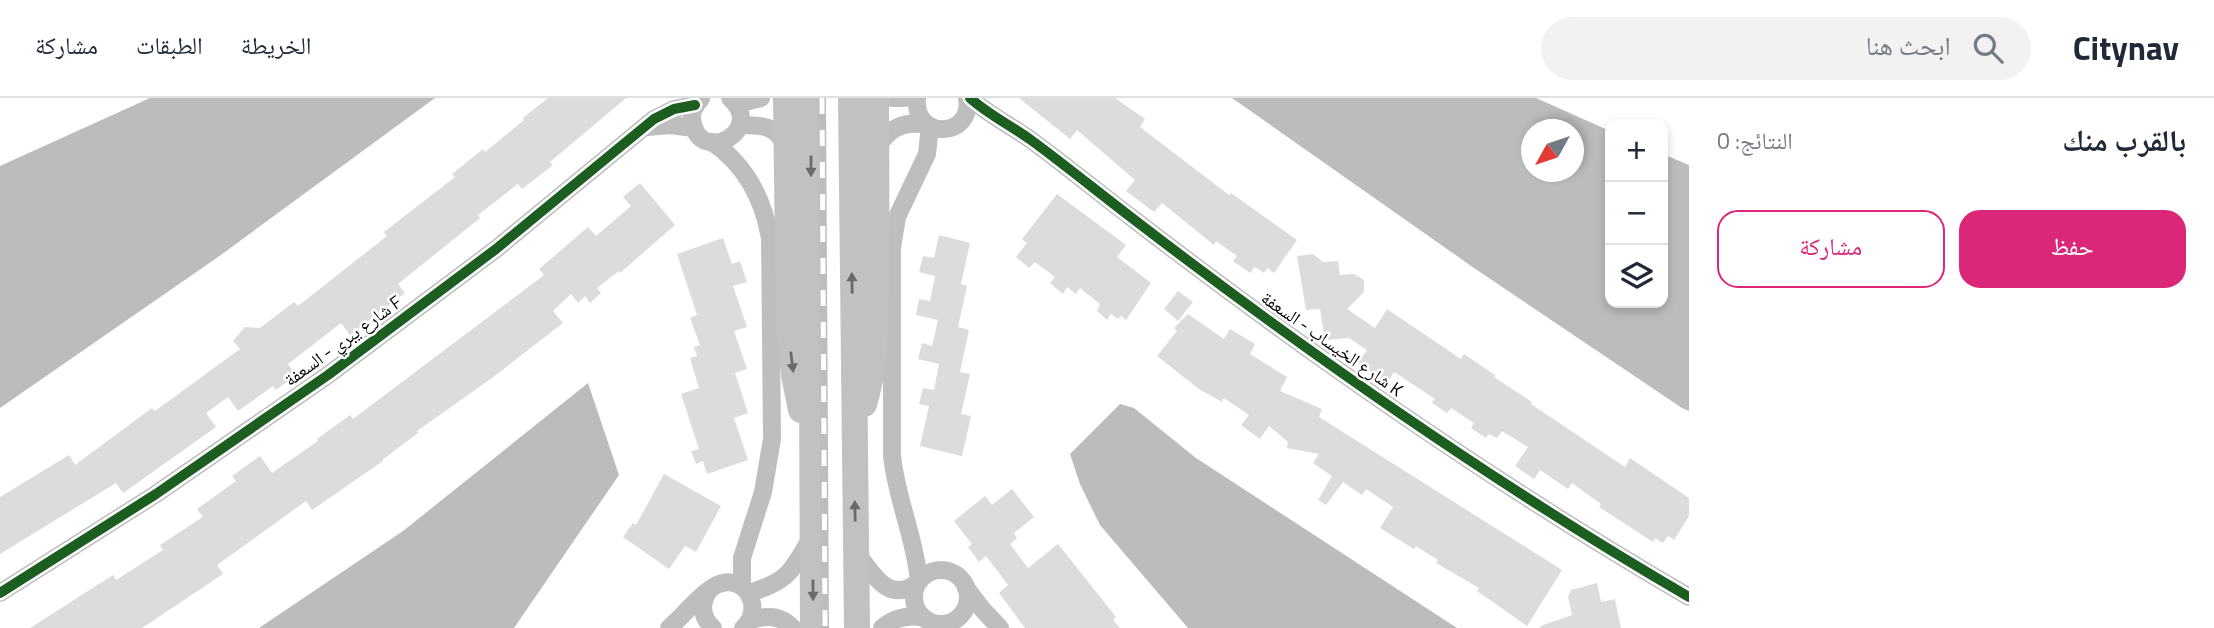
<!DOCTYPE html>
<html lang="ar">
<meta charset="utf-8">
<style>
body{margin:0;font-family:"Titillium Web","Noto Naskh Arabic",sans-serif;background:#f2f2f3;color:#1f2937;direction:rtl}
.controls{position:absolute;right:21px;top:21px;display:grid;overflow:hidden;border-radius:14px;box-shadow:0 4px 10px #0003}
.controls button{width:63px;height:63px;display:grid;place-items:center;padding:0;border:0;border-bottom:2px solid #e0e1e3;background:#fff;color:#1f2937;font:35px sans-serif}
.compass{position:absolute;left:1521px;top:21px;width:63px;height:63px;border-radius:50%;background:#fff;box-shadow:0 4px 10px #0003;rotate:230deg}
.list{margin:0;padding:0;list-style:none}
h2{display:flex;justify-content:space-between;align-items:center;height:91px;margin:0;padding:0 28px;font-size:30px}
h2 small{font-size:23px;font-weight:400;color:#747a83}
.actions{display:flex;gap:14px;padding:21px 28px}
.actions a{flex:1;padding:16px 0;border:2px solid #db2777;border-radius:21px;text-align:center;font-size:24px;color:#db2777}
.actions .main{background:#db2777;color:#fff}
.icon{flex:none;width:38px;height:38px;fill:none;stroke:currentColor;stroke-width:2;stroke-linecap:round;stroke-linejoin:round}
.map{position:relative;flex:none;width:1689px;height:530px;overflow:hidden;direction:ltr}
header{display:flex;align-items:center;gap:42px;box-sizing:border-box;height:98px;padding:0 35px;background:#fff;border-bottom:2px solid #e0e1e3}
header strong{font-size:33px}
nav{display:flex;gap:38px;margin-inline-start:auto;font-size:24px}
.search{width:490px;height:63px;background:#f2f2f3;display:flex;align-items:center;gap:18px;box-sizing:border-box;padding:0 24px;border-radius:38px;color:#747a83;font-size:26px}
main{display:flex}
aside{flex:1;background:#fff}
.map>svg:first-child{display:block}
.water{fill:#bcbcbc;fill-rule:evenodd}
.building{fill:#dcdcdc}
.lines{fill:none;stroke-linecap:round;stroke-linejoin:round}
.street{stroke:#bebebe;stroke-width:18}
.secondary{stroke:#c1c1c1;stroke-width:26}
.rail-casing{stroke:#bdbdbd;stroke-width:8}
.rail{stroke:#fff;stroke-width:5;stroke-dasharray:16;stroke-linecap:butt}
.cycleway-casing{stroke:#fff;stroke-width:15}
.cycleway{stroke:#1b5e20;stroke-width:10}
.oneway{fill:#6a6a6a}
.labels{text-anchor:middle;stroke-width:5;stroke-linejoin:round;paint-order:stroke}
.street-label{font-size:18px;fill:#000;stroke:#fff}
</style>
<header>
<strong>Citynav</strong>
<div class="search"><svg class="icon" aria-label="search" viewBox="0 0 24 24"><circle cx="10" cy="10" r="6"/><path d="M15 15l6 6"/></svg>ابحث هنا</div>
<nav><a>الخريطة</a><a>الطبقات</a><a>مشاركة</a></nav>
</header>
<main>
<aside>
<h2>بالقرب منك<small>النتائج: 0</small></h2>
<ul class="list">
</ul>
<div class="actions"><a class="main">حفظ</a><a>مشاركة</a></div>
</aside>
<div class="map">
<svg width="1689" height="530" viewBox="0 0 1689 530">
<rect width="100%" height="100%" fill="#fff"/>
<!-- water -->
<g class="water">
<path d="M150,0H435L218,159L0,310V68Z"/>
<path d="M1232,0H1536L1610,33V205H1663V56L1689,67V313L1682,310L1474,170ZM1532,32H1574V74H1532Z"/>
<path d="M588,285L619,377L514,530H259L403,433Z"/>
<path d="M1120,306L1134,310L1196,360L1457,530H1188L1100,427L1080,386L1070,356Z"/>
</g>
<!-- building -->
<g class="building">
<path d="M548,0H626L550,64L553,67L522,91L518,86L478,117L480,120L398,186L405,195L350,237L341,225L288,266L296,277L276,292L273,288L238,313L228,299L206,315L216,329L123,395L116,385L0,456V399L69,357L75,367L152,310L155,313L240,251L233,243L245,229L260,230L294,204L298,208L387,138L384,134L455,79L452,76L483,51L485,54L524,22L523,20Z"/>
<path d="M1019,0H1115L1145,21L1140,29L1229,97L1231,95L1297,142L1274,175L1267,170L1264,175L1255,169L1250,175L1233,163L1237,158L1216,143L1214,147L1162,105L1154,114L1126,93L1135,82L1077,32L1070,41Z"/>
<path d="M640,85L675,127L620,175L619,173L597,190L601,195L590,205L585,198L578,205L571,196L553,213L563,225L492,280L417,333L418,335L382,362L383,363L312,412L306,403L217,467L223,476L142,530H30L113,477L116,482L163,452L160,447L203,419L197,411L236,383L232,378L260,358L272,375L318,343L317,341L350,317L353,321L544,177L539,171L588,129L596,138L631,108L623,99Z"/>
<path d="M1057,96L1126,147L1117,159L1151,185L1126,222L1121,218L1118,221L1111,216L1107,222L1097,213L1100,206L1080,190L1076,196L1067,189L1063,196L1050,185L1055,179L1035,164L1029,170L1016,159L1027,145L1022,141Z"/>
<path d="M939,137L970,145L961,186L967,188L958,229L969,232L960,274L970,276L961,316L971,318L962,358L920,348L929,308L919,306L923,290L934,292L939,266L918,261L922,245L932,248L938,222L916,217L919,201L930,203L935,178L919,174L923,158L934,160Z"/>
<path d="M723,140L732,166L740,163L747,184L733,188L747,229L734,233L747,271L735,275L748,315L734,320L748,362L707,376L703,363L696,366L691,353L699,351L681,296L699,290L690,260L697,258L694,249L700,247L690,220L697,217L677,156Z"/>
<path d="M1313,156L1323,164L1338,163L1340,177L1354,176L1364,182V194L1347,211L1375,230L1387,211L1461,261L1464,256L1495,277L1494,279L1532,304L1531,306L1625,369L1630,360L1689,400V418L1674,442L1668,438L1663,445L1655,440L1653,444L1599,409L1601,406L1572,385L1568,391L1540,372L1534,381L1515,368L1528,349L1502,333L1497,340L1489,336L1486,340L1471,330L1474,325L1451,310L1447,315L1432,305L1435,301L1394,274L1387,285L1358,265L1367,252L1349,240L1325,242L1320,211L1306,212L1297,158Z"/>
<path d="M1178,193L1193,204L1178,223L1164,211Z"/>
<path d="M1188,216L1224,241L1230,231L1255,246L1250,256L1287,279L1280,293L1322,311L1319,319L1562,472L1527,528L1477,493L1479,490L1436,465L1438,462L1416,448L1414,451L1380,430L1393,409L1366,391L1362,397L1343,384L1326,407L1318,402L1332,378L1313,365L1319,356L1287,350L1288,344L1269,328L1260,341L1241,327L1249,317L1224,300L1222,304L1199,291L1157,258L1177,233L1174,230Z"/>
<path d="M664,376L721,408L696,454L685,448L669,471L623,439L633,425L636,427Z"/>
<path d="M1012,391L1034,419L1014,435L1017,440L1010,446L1028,470L1058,446L1116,519L1113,522L1120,530H1025L999,495L1008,487L986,458L979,464L968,449L972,446L954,423L985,398L992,407Z"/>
<path d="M1597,485L1601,504L1615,501L1621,530H1541L1540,528L1572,517L1568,499L1571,492Z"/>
</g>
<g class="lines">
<!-- street -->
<g class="street">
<path d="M891,0H905"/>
<path d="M917,0C913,43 974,40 967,0"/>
<path d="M970,0C989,17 1010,27 1031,42C1065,67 1098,94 1132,120C1310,257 1495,386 1689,499"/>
<path d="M701,1C694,8 690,15 693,26C702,67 766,32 730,0"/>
<path d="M737,6L761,0"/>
<path d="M740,27C761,27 778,27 785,49"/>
<path d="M647,29L670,27L694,30"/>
<path d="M712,44C746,67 763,100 770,140L772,341L763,394L742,460V488"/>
<path d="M876,53C886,30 904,22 928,27"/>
<path d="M856,454C872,474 888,507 917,485"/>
<circle cx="941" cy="499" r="27"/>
<path d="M919,483C915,439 896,400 892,357V150L897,119L927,56L930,28"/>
<path d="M966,490L983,512L1000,530"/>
<path d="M708,494C700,507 702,520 713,530"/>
<path d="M0,495L156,396L328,277L496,151L654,21L674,11L695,7"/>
<path d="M749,495C789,483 791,474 811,440"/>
<path d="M751,522C767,517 780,517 793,530"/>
<path d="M669,530C681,520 706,490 719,486C747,476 764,512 743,530"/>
<path d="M882,530C894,519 907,517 922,519"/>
</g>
<!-- secondary -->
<g class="secondary">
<path d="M786,0L789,228L794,277L801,312"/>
<path d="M811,0L813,530"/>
<path d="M851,0L857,530"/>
<path d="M864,306C876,268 875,228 876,188C877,126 876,63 876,0"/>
</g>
<defs>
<path id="rail" d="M822,0L825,530"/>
</defs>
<!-- rail casing -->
<use href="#rail" class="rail-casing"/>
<!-- rail -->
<use href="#rail" class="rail"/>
<defs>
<g id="cycleway">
<path d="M970,0C989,17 1010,27 1031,42C1065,67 1098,94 1132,120C1310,257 1495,386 1689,499"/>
<path d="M0,495L156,396L328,277L496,151L654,21L674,11L695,7"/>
</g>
</defs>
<!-- cycleway casing -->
<use href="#cycleway" class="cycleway-casing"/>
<!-- cycleway -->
<use href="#cycleway" class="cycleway"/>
</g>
<!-- one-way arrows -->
<defs><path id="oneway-solid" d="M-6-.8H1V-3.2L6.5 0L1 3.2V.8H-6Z" transform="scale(1.75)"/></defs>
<g class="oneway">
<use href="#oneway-solid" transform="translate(811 68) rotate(90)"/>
<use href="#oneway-solid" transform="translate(852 185) rotate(-91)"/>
<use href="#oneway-solid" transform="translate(792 264) rotate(83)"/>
<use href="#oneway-solid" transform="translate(855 413) rotate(-91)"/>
<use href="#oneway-solid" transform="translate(813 492) rotate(90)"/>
</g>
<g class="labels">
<!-- street labels -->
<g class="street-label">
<text transform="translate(343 243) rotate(-36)" y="6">شارع يبري - السعفة F</text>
<text transform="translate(1332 246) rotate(35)" y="6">شارع الخيساب - السعفة K</text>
</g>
</g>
</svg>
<div class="controls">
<button>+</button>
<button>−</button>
<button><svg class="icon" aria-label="layers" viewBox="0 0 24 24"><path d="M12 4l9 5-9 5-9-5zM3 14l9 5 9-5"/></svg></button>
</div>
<svg class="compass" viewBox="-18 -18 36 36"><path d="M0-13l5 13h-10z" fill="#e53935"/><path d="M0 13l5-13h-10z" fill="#747a83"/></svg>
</div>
</main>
